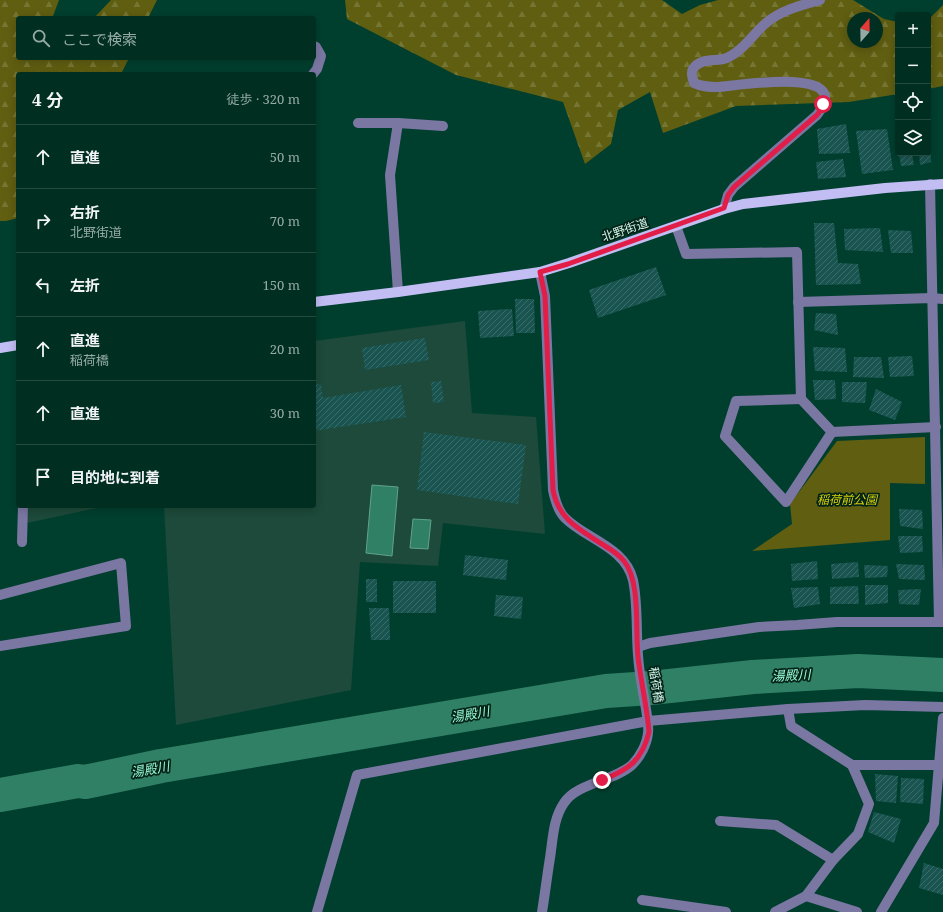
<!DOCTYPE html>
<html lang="ja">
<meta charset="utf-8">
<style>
body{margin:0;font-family:"Noto Serif","Noto Sans JP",serif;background:#0e3b2f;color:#f1f3f6}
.controls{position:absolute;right:12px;top:12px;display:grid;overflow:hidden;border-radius:4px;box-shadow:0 2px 10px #0003}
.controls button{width:36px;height:36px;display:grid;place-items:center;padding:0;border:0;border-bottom:1px solid #224a40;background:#002f22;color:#f1f3f6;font:20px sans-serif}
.compass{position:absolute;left:847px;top:12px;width:36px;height:36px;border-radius:50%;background:#002f22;box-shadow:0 2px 10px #0003;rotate:20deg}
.stop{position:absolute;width:12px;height:12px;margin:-9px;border:3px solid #e11d48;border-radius:50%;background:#fff}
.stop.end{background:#e11d48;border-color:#fff;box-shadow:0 1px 4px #0008}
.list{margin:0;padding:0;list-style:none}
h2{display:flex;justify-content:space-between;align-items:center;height:52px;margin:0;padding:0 16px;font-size:17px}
h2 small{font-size:13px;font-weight:400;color:#95a9a5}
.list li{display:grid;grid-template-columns:26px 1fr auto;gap:12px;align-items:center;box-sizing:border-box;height:64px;padding:0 16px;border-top:1px solid #224a40}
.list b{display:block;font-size:15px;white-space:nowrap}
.list p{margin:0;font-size:13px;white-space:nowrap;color:#95a9a5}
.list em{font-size:13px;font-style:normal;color:#95a9a5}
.icon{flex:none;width:22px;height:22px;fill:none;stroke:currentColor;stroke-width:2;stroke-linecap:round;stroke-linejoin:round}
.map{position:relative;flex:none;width:943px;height:912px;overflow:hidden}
.search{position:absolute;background:#002f22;box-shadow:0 2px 10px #0003;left:16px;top:16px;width:300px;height:44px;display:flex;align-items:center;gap:10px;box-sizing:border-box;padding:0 14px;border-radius:4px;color:#95a9a5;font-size:15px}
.panel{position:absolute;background:#002f22;box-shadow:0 2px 10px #0003;left:16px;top:72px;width:300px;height:436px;border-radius:4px}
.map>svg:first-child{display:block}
.built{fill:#1d4a3a}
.green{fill:#605e11}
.forest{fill:url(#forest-firs);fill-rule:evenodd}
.water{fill:#308065;stroke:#60a38c}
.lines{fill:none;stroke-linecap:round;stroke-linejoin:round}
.river{stroke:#308065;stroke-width:34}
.building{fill:url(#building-hatch)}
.minor{stroke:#7b77a3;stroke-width:10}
.major{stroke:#c2bef4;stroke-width:10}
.route{stroke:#e11d48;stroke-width:5}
.labels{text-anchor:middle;stroke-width:3.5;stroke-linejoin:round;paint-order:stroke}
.street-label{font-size:12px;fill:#d1f5e6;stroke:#042319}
.park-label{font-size:12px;font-style:italic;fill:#d5d009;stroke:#042319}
.water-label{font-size:13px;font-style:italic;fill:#98fbd5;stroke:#042319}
</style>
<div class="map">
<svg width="943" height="912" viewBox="0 0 943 912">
<defs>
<pattern id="forest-firs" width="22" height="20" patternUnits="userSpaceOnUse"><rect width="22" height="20" fill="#605e11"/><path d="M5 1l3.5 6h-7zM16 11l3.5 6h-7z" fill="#767634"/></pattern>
<pattern id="building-hatch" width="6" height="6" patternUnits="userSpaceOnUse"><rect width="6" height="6" fill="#1a5450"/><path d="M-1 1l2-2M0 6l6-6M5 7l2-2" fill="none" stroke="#3a6d69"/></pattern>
</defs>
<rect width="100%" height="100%" fill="#003f2e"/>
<!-- built -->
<g class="built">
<path d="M465,321L472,413L536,417L545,534L443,523L438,566L360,562L351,690L176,725L164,506H314V341Z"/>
<path d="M28,506H106L27,523Z"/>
</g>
<!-- green -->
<path class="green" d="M925,437V484L890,483V540L752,551L792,524L790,504L837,441Z"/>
<!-- forest -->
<g class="forest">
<path d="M0,0H59L53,16L56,18H18V58H129L121,74H18V218L6,221H0Z"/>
<path d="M111,0H157L148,18H94Z"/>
<path d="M345,0H662L682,14L700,5L718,0H853L884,19L898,22V94L849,102L736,106L663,133L650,92L618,110L611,144L585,164L563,102L456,75L347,19ZM853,18H877V42H853Z"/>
<path d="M943,5V86L928,89V20Z"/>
</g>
<!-- water -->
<g class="water">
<path d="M372,485L398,487L392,556L366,553Z"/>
<path d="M413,519L431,520L428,549L410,548Z"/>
</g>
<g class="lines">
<!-- river -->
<path class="river" d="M0,795L78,781L85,782L161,766L606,691L651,688L753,677L858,671L943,675"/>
</g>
<!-- building -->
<g class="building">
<path d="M846,124L850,153L819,154L817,129Z"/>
<path d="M887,129L893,170L862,174L856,131Z"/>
<path d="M928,139H930L931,162L920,165L919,153H928Z"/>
<path d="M899,153H912L914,165L901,166Z"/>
<path d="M843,159L846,177L818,179L816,162Z"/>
<path d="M814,223H834L838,263L858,264L861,284L816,285Z"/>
<path d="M880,228L883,252L845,250L844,229Z"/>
<path d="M888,230L911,231L913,253H891Z"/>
<path d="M656,267L666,295L598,318L589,290Z"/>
<path d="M515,299H534L535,333H516Z"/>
<path d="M512,309L514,336L480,338L478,311Z"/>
<path d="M816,313L836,314L838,335L814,330Z"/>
<path d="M425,338L429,360L365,370L362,348Z"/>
<path d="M813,347L845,348L847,372L815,371Z"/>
<path d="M912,356L914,376L890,377L888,357Z"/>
<path d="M854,357H881L884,378L853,377Z"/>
<path d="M813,380H835L836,399L815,400Z"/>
<path d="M441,381L444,402L433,403L431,382Z"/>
<path d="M842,382H867L865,403L842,402Z"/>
<path d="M321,384L323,398L401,385L406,417L314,431V385Z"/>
<path d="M876,389L902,402L895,420L869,410Z"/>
<path d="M424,432L526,445L518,504L417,490Z"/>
<path d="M899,509L922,510L923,529L900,526Z"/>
<path d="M898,536H922L923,552L900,553Z"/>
<path d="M465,555L508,560L506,580L463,575Z"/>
<path d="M817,561L818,579L792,581L791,564Z"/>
<path d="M858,562L859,577L832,579L831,564Z"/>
<path d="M896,564L924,565L925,580L899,579Z"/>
<path d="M864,565L888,566L887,577L865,578Z"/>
<rect x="366" y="579" width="11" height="23"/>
<rect x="393" y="581" width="43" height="32"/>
<path d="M865,585H888V603L865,605Z"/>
<path d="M858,586L859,604H830V587Z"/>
<path d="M818,587L820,604L794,608L791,588Z"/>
<path d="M921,589L919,605L899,604L898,590Z"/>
<path d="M496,595L523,597L521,619L494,616Z"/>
<path d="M369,608H389L390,640H371Z"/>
<path d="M875,774L898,776L896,803L876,801Z"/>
<path d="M901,778L924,779L923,804L900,802Z"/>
<path d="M874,812L901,819L894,843L868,832Z"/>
<path d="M924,863L943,869V895L919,888Z"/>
</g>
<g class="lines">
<!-- minor -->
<g class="minor">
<path d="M313,74L317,69L321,56L316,47L314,46"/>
<path d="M358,123H398L443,126"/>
<path d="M398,123L390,175L398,292"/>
<path d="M930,184L939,622"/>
<path d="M724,209L728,195L734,187L817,115C857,65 736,86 718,87C710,87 702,87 694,83C693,79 690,73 693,69C701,57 716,62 727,58C744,50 753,34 766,23C781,10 802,5 820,0"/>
<path d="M676,226L686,254L797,252L801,399L832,432L936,427"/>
<path d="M540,272L545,296L553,490C555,500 558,511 565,518C586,539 625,547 633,580C638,604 636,631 638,655C639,673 643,691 646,709C647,717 649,725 648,733C647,744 640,757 632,765C614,781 577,783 564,803C553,819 553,839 550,858C547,876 545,894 542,912"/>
<path d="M798,302L932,298L943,299"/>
<path d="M801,399L736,401L725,436L786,502L832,432"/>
<path d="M22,542L23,506"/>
<path d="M0,595L121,563L126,626L0,646"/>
<path d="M638,647L650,643L759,627L797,625L837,622H943"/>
<path d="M788,709L791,726L852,765"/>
<path d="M720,821L776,825L833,860"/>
<path d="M806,896L857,912"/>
<path d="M642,900L726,912"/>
<path d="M317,912L357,775L648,721L788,709L865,705L943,707"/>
<path d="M775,912L806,896L833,860L858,834L869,804L852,765H938"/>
<path d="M881,912L934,823L943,718"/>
</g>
<!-- major -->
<g class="major">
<path d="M314,302L398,292L540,272L569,263L724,209L743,204L885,188L943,184"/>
<path d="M0,348L18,345"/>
</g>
</g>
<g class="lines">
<!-- route -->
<path class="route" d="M602,780C628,770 642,761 649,732C647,707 641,682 638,657C635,630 641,582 624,561C619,555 612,550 605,546C581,530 559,521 553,490L545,296L540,272L568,264L724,208L728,195L734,187L817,115L821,110L823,104"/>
</g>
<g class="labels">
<!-- street labels -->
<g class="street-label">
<text transform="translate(625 230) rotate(-19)" y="4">北野街道</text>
<text transform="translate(656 685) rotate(81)" y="4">稲荷橋</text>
</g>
<!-- park labels -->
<g class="park-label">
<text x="847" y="504">稲荷前公園</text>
</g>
<!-- water labels -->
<g class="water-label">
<text transform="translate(791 675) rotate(-3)" y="5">湯殿川</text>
<text transform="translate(470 714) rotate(-10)" y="5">湯殿川</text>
<text transform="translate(150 769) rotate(-10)" y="5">湯殿川</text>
</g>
</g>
</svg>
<div class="controls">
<button>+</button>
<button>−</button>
<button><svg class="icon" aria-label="locate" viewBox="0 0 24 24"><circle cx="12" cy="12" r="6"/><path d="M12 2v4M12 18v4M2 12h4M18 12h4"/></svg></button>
<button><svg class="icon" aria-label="layers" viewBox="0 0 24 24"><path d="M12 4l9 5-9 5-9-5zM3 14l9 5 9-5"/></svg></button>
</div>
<svg class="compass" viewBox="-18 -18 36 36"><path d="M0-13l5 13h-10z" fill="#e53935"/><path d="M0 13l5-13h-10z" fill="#95a9a5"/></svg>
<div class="stop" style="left:823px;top:104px"></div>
<div class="stop end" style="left:602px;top:780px"></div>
<div class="search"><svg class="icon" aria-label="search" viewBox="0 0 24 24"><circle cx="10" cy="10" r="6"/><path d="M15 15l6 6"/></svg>ここで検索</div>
<section class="panel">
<h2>4 分<small>徒歩 · 320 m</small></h2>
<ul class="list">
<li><svg class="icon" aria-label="ahead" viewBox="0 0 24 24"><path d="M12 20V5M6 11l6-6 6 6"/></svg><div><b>直進</b></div><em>50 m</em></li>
<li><svg class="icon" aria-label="right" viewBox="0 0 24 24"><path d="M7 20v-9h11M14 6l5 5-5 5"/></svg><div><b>右折</b><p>北野街道</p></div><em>70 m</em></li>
<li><svg class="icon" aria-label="left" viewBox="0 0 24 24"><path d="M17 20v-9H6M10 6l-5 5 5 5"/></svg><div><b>左折</b></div><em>150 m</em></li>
<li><svg class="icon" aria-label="ahead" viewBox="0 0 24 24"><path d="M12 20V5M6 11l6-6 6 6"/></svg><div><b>直進</b><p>稲荷橋</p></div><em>20 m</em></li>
<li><svg class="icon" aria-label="ahead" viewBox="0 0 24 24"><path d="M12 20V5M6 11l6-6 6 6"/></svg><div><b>直進</b></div><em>30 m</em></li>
<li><svg class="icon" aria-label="arrive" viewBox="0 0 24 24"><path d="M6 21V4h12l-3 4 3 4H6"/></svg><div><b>目的地に到着</b></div></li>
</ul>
</section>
</div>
